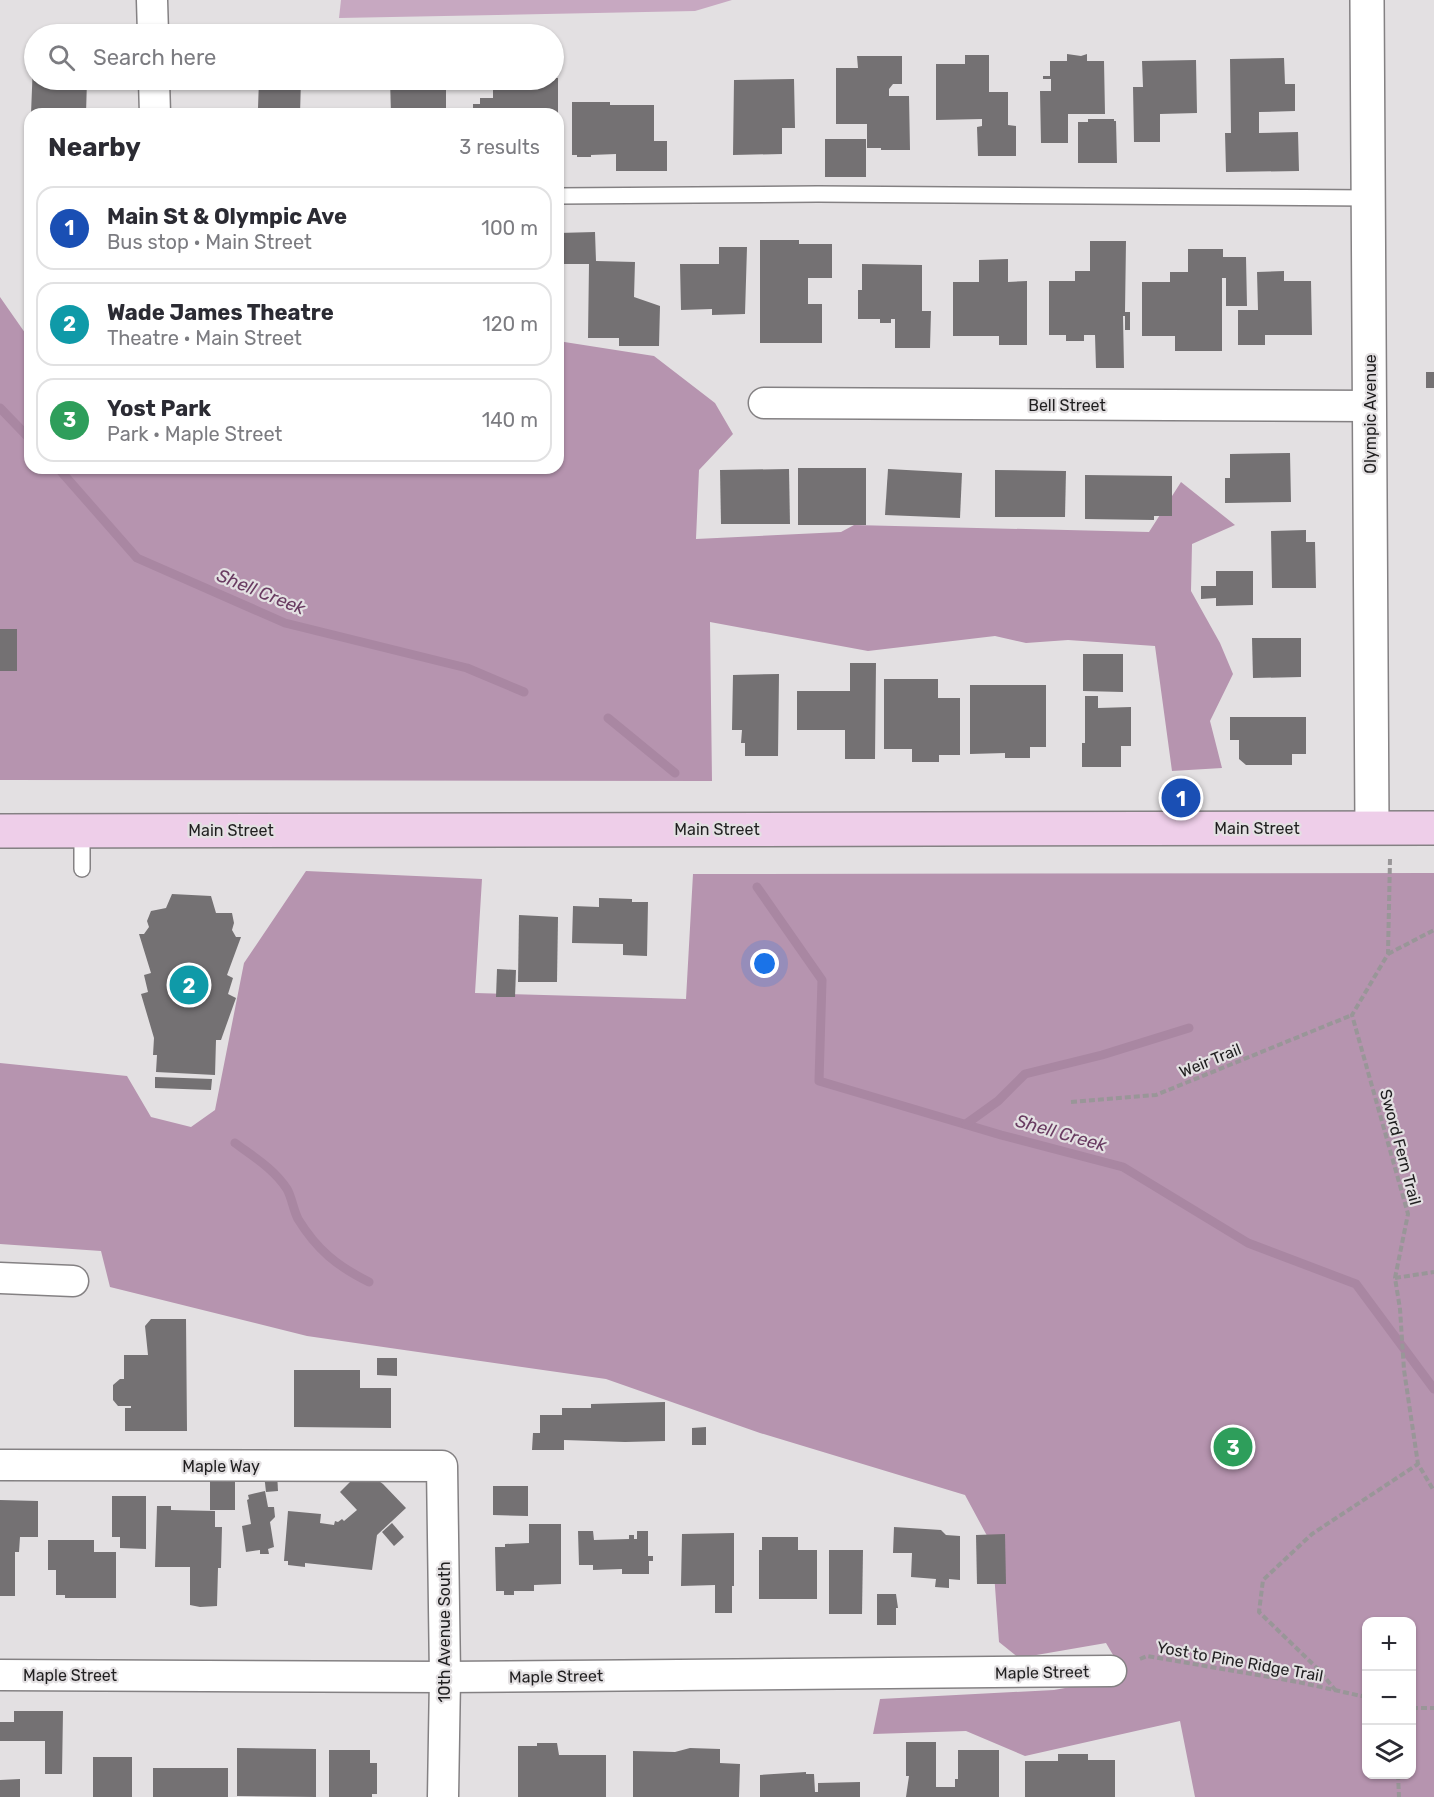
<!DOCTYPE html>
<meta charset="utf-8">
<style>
body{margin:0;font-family:Rubik,sans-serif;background:#f2f2f3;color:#2b2b33}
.controls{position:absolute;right:18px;bottom:18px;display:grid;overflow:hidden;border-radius:12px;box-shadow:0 2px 4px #0004}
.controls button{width:54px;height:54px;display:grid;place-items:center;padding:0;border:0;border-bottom:2px solid #e1e1e2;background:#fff;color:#2b2b33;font:30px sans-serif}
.you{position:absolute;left:765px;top:964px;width:21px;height:21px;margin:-15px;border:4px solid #fff;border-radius:50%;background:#1a73e8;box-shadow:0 0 0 9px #1a73e833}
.badge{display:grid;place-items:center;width:39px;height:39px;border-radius:50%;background:#1a73e8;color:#fff;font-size:20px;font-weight:700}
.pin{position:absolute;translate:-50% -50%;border:3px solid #fff;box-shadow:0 2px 6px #0006}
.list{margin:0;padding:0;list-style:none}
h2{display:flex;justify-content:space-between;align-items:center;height:78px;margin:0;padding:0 24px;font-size:26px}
h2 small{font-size:20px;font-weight:400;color:#7c7c81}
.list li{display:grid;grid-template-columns:39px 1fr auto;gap:18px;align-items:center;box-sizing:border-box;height:84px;margin:0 12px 12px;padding:0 12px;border:2px solid #e1e1e2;border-radius:18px}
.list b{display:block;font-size:22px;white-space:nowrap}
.list p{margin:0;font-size:20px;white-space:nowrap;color:#7c7c81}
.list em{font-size:20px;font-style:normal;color:#7c7c81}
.icon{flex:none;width:33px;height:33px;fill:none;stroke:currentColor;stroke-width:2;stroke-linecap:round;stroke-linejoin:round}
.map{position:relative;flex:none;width:1434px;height:1797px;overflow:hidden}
.search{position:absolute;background:#fff;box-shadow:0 2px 4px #0004;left:24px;top:24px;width:540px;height:66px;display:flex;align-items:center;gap:15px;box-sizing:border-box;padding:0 21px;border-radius:33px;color:#7c7c81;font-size:22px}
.panel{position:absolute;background:#fff;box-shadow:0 2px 4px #0004;left:24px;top:108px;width:540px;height:366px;border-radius:18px}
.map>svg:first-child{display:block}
.green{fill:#c7a8c1}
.forest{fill:#b694af;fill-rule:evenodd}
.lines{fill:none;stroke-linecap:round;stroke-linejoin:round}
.stream{stroke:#a987a2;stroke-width:9}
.building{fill:#747173}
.service-casing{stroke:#848183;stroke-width:18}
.minor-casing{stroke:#848183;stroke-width:33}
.tertiary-casing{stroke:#848183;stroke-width:36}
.secondary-casing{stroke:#848183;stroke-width:36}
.path{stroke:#999698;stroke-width:4;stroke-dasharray:6 3;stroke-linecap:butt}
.service{stroke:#fff;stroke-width:15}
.minor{stroke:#fff;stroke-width:30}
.tertiary{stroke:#fff;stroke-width:33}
.secondary{stroke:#eecee9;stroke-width:33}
.labels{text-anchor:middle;stroke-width:4.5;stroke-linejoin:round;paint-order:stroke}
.street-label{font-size:16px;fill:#201f20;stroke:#e3e0e2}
.water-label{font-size:18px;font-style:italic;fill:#693b61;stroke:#e3e0e2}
</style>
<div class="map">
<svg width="1434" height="1797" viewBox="0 0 1434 1797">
<rect width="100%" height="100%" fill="#e3e0e2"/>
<!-- green -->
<path class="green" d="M341,0H732L695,11L339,18Z"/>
<!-- forest -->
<g class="forest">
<path d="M0,297L30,340V468H558V341L654,356L715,403L733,434L699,470L696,539L841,532L854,525L1149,532L1181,482L1235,525L1192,544L1191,591L1220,643L1233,674L1210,721L1222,768L1172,771L1155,646L1068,640L1026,643L995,636L868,651L710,622L712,781L0,780Z"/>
<path d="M306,871L482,879L475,993L686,999L693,874L1434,873V1797H1195L1180,1721L1025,1756L966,1731L873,1734L880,1699L1054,1690L1126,1677L1106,1643L1019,1658L999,1642L992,1545L965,1495L760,1433L606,1379L307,1336L110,1287L101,1251L0,1244V1063L127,1076L151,1117L191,1127L215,1110L244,963ZM1366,1622H1412V1774H1366Z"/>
</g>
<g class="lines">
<!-- stream -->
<g class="stream">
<path d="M0,408L30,439"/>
<path d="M58,468L137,558L285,623L467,668L524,692"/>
<path d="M608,718L675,773"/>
<path d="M757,887L822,980L819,1081L1001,1135L1123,1167L1248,1243L1356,1284L1434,1389"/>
<path d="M966,1124L998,1101L1025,1074L1102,1055L1189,1028"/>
<path d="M235,1143C254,1157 274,1169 287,1189C292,1198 293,1209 298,1219C317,1250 337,1266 369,1282"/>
</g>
</g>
<!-- building -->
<g class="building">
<path d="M1067,54L1081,56L1087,54V61H1104L1105,114H1068V143H1041L1040,91H1051V79H1043V76H1050V61H1067Z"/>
<path d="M965,55H989V92H1008V125L1016,126V156H978L977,127L982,126V119L936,120V64H965Z"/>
<path d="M857,56H902V84H893L889,89V96H909L910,150H881V148H867V124H836V68H858Z"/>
<path d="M1284,58L1285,84H1295V111L1259,112V133L1298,132L1299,171L1226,172L1225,133H1231L1230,59Z"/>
<path d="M1196,60L1197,113L1160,114V142H1134L1133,87H1143L1142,61Z"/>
<path d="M33,63H34V80H87L86,114H31Z"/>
<path d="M554,78H558V114H473V104H480V98H493V80H554Z"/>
<path d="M794,79L795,128H782V154L733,155L734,80Z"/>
<path d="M259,80H301L300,114H255V108H258Z"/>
<path d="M390,80H446V114H391Z"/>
<path d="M572,102H610V105H654V141H667V171H616V154L591,155V157H577V155H572Z"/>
<path d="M1088,119H1114V121H1116L1117,163H1078V122H1088Z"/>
<rect x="825" y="139" width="41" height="38"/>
<path d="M595,232L596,261L635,262L634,297L660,306L659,346H619V338H588L589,264H558V233Z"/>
<path d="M760,240H799V244H832V278H808V304H822V343H760Z"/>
<path d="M1090,241H1126L1125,312H1130V330H1125V316H1123L1124,368H1096L1095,335H1084V341H1066V335H1049V281H1075V271H1090Z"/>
<path d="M719,247H747L745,314L712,315V309L681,310L680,264H719Z"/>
<path d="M1188,249H1223V257H1246L1247,306H1226V278H1222V351H1175V336H1142V282H1170V272H1188Z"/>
<path d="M1008,259V282L1027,281V345H999V336H953V282H979V260Z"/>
<path d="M862,264L922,265V311H931L930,348H895V319H891V323H880V319H858V290H862Z"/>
<path d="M1284,271V281H1311L1312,335H1265V345H1238V310H1258L1257,272Z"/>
<rect x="1426" y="372" width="8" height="16"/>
<path d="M1290,453L1291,502L1225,503V478H1230V454Z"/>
<rect x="798" y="468" width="68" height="57"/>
<path d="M789,469L790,524H721L720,470Z"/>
<path d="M888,469L962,473L960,518L885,515Z"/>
<path d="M995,470L1066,471L1065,517H995Z"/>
<path d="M1085,475L1172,476V516H1154V520L1085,519Z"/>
<path d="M1306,530V542H1315L1316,588H1272L1271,531Z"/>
<path d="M1216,571H1253V605L1216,606V598L1201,599V586H1216Z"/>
<rect x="0" y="629" width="17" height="42"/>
<path d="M1252,638H1301V677L1253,678Z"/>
<path d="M1083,654H1123V692L1083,691Z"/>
<path d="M850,663H876L875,759H845V730H797V691H850Z"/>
<path d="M779,674L778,756H745V743H741L742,730H732L733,675Z"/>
<path d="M884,679H938V698H960V755H939V762H912V749H884Z"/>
<path d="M970,685H1046V747H1030V758H1005V753L970,754Z"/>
<path d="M1085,696H1098V708L1131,707V746H1121V767H1082V743H1085Z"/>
<path d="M1230,717H1306V754H1292V765H1246L1239,759V740H1230Z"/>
<path d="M172,894L211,896L216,913H232L234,923L232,930L236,937H241L227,975L233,978L228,994L236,998L221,1040H216L215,1075L156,1072L157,1055H153L154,1038L141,994L148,992L144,975L151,973L139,934H144L149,927L147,921L151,911L166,908Z"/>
<path d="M599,898L632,899V902H648L647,956L623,955V944L572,943L573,906L599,907Z"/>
<path d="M519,915L558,917L557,982H518Z"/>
<path d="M497,969L516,970L515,997H496Z"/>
<path d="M155,1077L212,1079L211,1090L155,1088Z"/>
<path d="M151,1319H186L187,1431H125V1408H131V1406H118L113,1400V1385L120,1379H124V1355H148L145,1326Z"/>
<path d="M377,1358H397V1376L377,1375Z"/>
<path d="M294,1370H360V1388H391V1428L294,1427Z"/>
<path d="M665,1402V1441L625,1442L564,1440V1450H532L533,1433H540V1415H562V1408H591V1404Z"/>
<path d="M706,1427V1445H692V1428Z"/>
<path d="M277,1473L278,1491L266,1492L264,1474Z"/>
<path d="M356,1476L376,1479L383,1484L406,1508L377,1535L372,1570L305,1563V1567L288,1565V1561H284L288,1511L321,1514L320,1523L334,1525L335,1521L338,1522L342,1519L344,1521L357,1510L340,1492Z"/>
<rect x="210" y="1477" width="25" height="33"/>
<path d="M493,1486H528V1516L493,1515Z"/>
<path d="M265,1491L268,1507H274L275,1517L270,1522L274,1547L268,1549L269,1554H260V1550L246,1552L242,1526L251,1524L247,1500L249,1499L248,1495Z"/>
<path d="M112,1496H146V1549L120,1548V1537H112Z"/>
<path d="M0,1500L38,1501V1537H20L19,1552H15V1596H0Z"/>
<path d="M157,1506H171V1510L215,1511V1527H222L221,1568H218L217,1606L200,1607L190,1605V1567H155Z"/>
<path d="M392,1523L404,1537L394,1546L382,1532Z"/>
<path d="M529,1524H561V1584L534,1585V1591H514V1595H504V1591H496L495,1547H505V1544L529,1543Z"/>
<path d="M894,1527L941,1530L946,1535L960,1536V1580L949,1579V1588L935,1587L936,1579L911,1577L912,1553H893Z"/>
<path d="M578,1531H593L594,1540L629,1539V1535H634V1539H637V1531H648V1556H653V1561H649V1574H622V1569L593,1570V1565H579Z"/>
<path d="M734,1533V1586H732V1613H715V1585L681,1586L682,1534Z"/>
<path d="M1005,1534L1006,1584H977L976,1535Z"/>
<path d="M762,1537H798V1550H817V1599H759V1550H762Z"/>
<path d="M48,1540H94V1552H116V1598H65V1595H56V1570H48Z"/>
<path d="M829,1550H863L862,1614H829Z"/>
<path d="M877,1594H896L898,1608H896V1625H877Z"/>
<path d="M14,1711H63L62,1774H45V1741H0V1722H14Z"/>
<path d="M906,1742H936V1787H955V1779H958V1750H999V1797H906L909,1776H906Z"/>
<path d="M537,1743H557L559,1755H606V1797H518V1746H537Z"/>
<path d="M237,1748L316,1749V1797L237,1796Z"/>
<path d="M690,1748L720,1749V1763L740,1764L739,1797H633V1751L675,1752Z"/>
<path d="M329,1750H370V1763H377V1794H372V1797H329Z"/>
<path d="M1058,1754H1088V1760H1115V1797H1025V1761H1058Z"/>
<rect x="93" y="1757" width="39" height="40"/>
<rect x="153" y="1768" width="75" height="29"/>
<path d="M806,1772V1774H814L815,1792H818V1783L860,1782V1797H760V1775Z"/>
<path d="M20,1779V1797H0V1780Z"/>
</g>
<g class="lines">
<defs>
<g id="service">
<path d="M558,196L818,194L1369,198"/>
<path d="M82,869V830"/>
</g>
<g id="minor">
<path d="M152,0L153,34"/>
<path d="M154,80L155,114"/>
<path d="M764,403L1370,406"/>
<path d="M0,1278L73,1281"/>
<path d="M0,1465L442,1466L445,1677L443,1797"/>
<path d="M0,1675L445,1677L1111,1671"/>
</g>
<path id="tertiary" d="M1367,0L1372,827"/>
<path id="secondary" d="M0,831L1434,828"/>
</defs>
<!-- service casing -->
<use href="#service" class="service-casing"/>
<!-- minor casing -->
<use href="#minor" class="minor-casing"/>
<!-- tertiary casing -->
<use href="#tertiary" class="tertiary-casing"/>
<!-- secondary casing -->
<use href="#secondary" class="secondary-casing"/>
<!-- path -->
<g class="path">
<path d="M1390,859L1388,954L1352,1015L1408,1214L1395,1278L1400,1309L1404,1370L1418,1464L1434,1491"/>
<path d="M1388,954L1434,930"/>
<path d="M1071,1102L1156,1095L1352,1015"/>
<path d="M1395,1278L1434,1272"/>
<path d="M1140,1659L1147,1656L1298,1682L1366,1697"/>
<path d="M1336,1691L1318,1669L1259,1612L1263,1580L1312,1534L1418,1464"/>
<path d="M1412,1708H1434"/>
<path d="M1398,1774L1399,1797"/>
</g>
<!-- service -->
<use href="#service" class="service"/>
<!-- minor -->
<use href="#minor" class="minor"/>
<!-- tertiary -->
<use href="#tertiary" class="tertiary"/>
<!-- secondary -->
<use href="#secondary" class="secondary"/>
</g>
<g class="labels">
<!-- street labels -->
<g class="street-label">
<text x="1067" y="411">Bell Street</text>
<text transform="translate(1370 414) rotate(-90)" y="6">Olympic Avenue</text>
<text x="1257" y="834">Main Street</text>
<text x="717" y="835">Main Street</text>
<text x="231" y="836">Main Street</text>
<text transform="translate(1210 1060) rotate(-22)" y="6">Weir Trail</text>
<text transform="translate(1401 1147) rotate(75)" y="6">Sword Fern Trail</text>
<text x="221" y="1472">Maple Way</text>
<text transform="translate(444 1632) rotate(-90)" y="6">10th Avenue South</text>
<text transform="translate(1240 1661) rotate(10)" y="6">Yost to Pine Ridge Trail</text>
<text transform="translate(1042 1672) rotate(-1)" y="6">Maple Street</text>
<text x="70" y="1681">Maple Street</text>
<text transform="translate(556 1676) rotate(-1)" y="6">Maple Street</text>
</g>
<!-- water labels -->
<g class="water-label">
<text transform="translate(261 592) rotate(22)" y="6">Shell Creek</text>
<text transform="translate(1061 1133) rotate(16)" y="6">Shell Creek</text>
</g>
</g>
</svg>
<div class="controls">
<button>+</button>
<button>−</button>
<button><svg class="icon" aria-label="layers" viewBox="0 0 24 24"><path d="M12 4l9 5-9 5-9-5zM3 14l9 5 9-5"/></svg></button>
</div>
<div class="you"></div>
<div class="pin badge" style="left:1181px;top:798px;background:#1a4fb4">1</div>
<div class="pin badge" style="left:189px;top:985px;background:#0f9aa8">2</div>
<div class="pin badge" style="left:1233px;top:1447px;background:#2e9e5b">3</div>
<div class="search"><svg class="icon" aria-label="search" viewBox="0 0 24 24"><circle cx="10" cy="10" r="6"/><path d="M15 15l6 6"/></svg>Search here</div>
<section class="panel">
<h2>Nearby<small>3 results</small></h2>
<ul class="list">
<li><span class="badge" style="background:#1a4fb4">1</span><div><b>Main St &amp; Olympic Ave</b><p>Bus stop · Main Street</p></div><em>100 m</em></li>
<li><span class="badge" style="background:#0f9aa8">2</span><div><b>Wade James Theatre</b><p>Theatre · Main Street</p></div><em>120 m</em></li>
<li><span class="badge" style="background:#2e9e5b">3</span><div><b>Yost Park</b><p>Park · Maple Street</p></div><em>140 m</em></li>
</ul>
</section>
</div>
